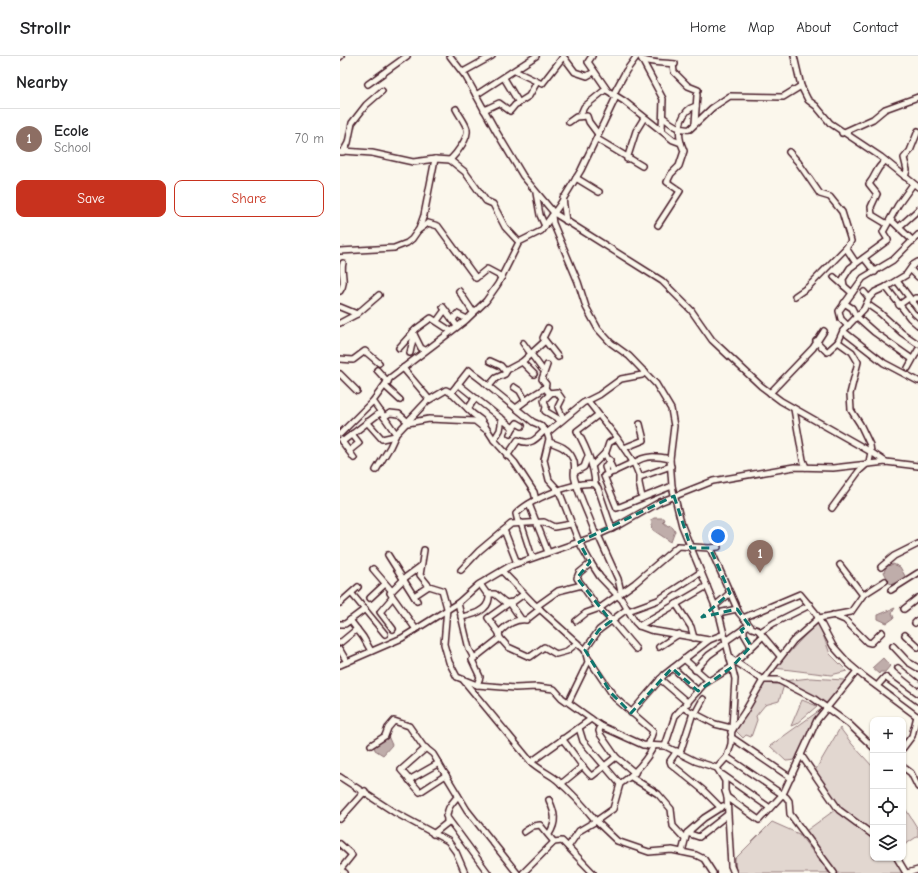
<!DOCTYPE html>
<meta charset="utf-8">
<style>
body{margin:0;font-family:"Comic Neue",sans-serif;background:#f2f2f2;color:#202124}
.controls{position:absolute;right:12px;bottom:12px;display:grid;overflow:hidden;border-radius:8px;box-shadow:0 1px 3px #0004}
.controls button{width:36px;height:36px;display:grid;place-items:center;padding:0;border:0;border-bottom:1px solid #e0e0e0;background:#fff;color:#202124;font:20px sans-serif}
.you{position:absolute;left:378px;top:480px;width:14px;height:14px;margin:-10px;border:3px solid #fff;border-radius:50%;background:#1a73e8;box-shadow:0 0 0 6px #1a73e833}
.badge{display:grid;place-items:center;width:26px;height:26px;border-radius:50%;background:#c8321e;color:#fff;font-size:13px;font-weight:700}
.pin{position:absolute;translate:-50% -33px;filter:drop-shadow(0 1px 2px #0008)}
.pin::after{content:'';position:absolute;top:21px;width:14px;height:12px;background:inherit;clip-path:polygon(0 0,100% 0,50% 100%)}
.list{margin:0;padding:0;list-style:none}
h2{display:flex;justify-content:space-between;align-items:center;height:52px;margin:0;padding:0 16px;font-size:17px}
h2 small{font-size:13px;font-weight:400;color:#757577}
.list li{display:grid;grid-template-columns:26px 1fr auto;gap:12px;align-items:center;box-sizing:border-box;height:60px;padding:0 16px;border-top:1px solid #e0e0e0}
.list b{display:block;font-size:15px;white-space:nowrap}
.list p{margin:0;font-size:13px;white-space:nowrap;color:#757577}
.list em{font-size:13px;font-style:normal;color:#757577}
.actions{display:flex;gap:8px;padding:12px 16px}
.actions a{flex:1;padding:9px 0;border:1px solid #c8321e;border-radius:8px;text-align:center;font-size:14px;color:#c8321e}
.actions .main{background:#c8321e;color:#fff}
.icon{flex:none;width:22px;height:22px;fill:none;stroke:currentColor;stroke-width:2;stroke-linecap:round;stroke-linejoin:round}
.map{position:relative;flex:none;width:578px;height:817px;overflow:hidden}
header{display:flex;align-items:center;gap:24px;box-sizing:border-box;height:56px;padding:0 20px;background:#fff;border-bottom:1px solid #e0e0e0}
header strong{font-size:19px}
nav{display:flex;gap:22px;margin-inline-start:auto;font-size:14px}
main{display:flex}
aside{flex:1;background:#fff}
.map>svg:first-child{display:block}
.green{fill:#e2d7d0;stroke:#967b7e}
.water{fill:#bfadaa;stroke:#907477}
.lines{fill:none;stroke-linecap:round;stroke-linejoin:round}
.minor-casing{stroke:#4a1f2b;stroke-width:8}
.minor{stroke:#fbf7ec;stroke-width:5}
.marked{fill:none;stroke:#0f766e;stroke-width:3;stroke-dasharray:8 5;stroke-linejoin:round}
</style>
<header>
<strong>Strollr</strong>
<nav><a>Home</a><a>Map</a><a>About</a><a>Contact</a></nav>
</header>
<main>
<aside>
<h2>Nearby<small></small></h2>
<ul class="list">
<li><span class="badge" style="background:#8d6e63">1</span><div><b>Ecole</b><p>School</p></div><em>70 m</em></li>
</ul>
<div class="actions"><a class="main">Save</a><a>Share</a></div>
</aside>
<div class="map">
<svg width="578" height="817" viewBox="0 0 578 817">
<rect width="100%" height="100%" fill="#fbf7ec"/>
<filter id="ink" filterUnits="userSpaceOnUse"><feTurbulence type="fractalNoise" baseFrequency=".025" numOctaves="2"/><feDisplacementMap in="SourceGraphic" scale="8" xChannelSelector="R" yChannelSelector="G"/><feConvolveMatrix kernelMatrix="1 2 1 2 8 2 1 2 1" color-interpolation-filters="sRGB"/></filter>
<g filter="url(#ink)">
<!-- green -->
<g class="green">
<path d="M478,565L490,598L507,615L491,619L435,612Z"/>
<path d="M470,622L504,624L506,627L490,645L485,648L443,625Z"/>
<path d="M425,627L444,629L439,645L425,649L416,660L417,664L411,681L406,679L403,682L396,675Z"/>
<path d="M462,644L477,650L456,668L451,670Z"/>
<path d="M480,654L456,704L446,705L430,690Z"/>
<path d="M500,672L512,688L533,711V802H557L567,817H494L463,777L499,751L475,715Z"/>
<path d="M563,749L578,773V780L563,790Z"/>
<path d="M432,766L459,778L489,817H396L395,803Z"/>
</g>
<!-- water -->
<g class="water">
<path d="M314,462H324L325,464L323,466L328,470L331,469L335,475L331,486L313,474L311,464Z"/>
<path d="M553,508L560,511L565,520L564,523L552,528L547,526L548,524L544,516L546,511Z"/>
<path d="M555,552L552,557L554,562L547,567L538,563V559Z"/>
<path d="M543,602L550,610L545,616H540L539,618L532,612Z"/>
<path d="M48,680L52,689L43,699L35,694L34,689Z"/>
</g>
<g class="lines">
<defs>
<g id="minor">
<path d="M110,0L126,21L156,75L183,120L214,157L322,225L351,254L372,284L421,330L441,345L531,396L546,406"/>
<path d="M223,0L235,16L247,20L254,16"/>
<path d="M252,0L248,6L268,35L284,45L333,84L341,87L344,95L339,110L331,118L327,126L340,135L318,169"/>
<path d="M300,0L323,43L322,74"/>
<path d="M454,0L461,30L468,44L476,50L490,67L541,101L578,131"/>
<path d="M0,1L1,0"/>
<path d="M304,4C315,8 324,6 335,8"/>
<path d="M333,8L334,16L348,30L358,34"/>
<path d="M175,15L202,28L223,1"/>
<path d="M123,16L152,0"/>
<path d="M164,22L179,47"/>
<path d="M28,28L67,0"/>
<path d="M136,39L196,0"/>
<path d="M273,39L286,15L297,0"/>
<path d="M144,54L159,47L170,55L175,49L189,40L197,26"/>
<path d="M240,60L244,51L266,33"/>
<path d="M324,62C331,68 340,75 350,73L372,52L390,40L443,41L461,30"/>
<path d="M229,66L236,61L247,60L249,66L258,78"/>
<path d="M355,67L357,39"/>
<path d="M502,77L533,63L545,53L578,41"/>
<path d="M257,83L302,110"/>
<path d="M341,87C337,73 341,54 356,50"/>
<path d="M3,95L32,97L73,106L95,103L110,104C116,98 129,82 127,73C125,66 119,59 116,53"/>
<path d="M1,96H3L8,87L12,67L26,49L42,35"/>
<path d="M449,96L458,106L480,138L490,141L502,156L511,185L506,192L516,207"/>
<path d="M287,103L296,75L304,62"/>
<path d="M110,104L125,116L146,145L153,148L165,171L179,186"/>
<path d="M545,105C534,115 537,118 529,128L537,138L531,151L532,159L547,168"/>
<path d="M565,121L567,114L564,102L570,95L578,75"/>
<path d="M236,122L259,136"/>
<path d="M196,137L200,159L205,170"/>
<path d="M223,142L226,165"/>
<path d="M551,164L573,185"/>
<path d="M559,171L578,154"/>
<path d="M80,173L88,167L98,170L136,222L147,213L162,221"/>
<path d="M0,195L54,192L67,187L72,183L79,173L84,159L95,103"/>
<path d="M524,202L535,216"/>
<path d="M571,214L578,221"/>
<path d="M494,221L512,237"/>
<path d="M557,225L578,253"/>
<path d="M504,230L503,223L510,212L548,184L543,176L558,149L573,128"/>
<path d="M546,231L570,262L578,269"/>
<path d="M0,235C7,226 0,217 3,207"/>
<path d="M119,235L133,256"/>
<path d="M524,236L529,242"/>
<path d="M455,240L468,231L506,192"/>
<path d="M572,246L575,242H578"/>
<path d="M504,247L512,252L516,260L534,276L572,303"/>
<path d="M527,248L540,257L562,277L578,288"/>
<path d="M559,249L569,242"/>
<path d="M0,251L17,258"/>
<path d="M103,251L117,270"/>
<path d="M113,264L117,258L127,263"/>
<path d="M97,265L105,254"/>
<path d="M0,267L17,258L39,239"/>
<path d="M508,270L501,263L499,255L523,222L553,204L578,179"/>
<path d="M208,272L203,282L218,301"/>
<path d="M503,275L544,307L578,325"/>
<path d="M73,276L81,292L85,294"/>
<path d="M476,285L487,296L498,286"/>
<path d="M183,287L202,313"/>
<path d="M59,292L76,273L91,262L111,275"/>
<path d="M70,297L74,279"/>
<path d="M0,303L13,304L25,295L39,307"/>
<path d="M150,305L161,310L166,316"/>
<path d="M182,306L194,318"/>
<path d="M568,312L578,294"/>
<path d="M37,314L48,326"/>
<path d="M305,316L302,319L281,323L259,339L243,347L207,377L209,383L204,404L209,424L219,435L239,486L251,507L260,521L282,544L295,566L299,570L310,574L369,584L384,578"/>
<path d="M0,318L17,335"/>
<path d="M118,328L173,372L170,378"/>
<path d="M45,330L60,344"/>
<path d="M149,330L156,322L165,318L167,314L182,306L205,285"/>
<path d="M174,331L180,335L185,344"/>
<path d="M205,332L206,328L202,323L207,309"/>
<path d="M111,337L129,314C135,320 141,322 147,329L193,366L200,369L207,377"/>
<path d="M211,337L204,344L206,351L205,355L220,364"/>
<path d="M430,337L473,292L484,275"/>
<path d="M89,344L106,334L113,338L133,358L141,364L154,384L175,407L194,436L196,444"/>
<path d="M33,345L56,378L50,391L36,414"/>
<path d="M248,345L277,382L294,407L299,419V427L302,441"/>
<path d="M176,352L192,340L205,332L209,337L217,336L222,343L218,351L223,362"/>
<path d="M128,353L135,342"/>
<path d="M454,353L463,404L466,411"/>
<path d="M44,361L50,357L59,358L68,366"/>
<path d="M27,366L42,383L55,380"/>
<path d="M68,367L89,363L135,365L145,373"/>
<path d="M173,372L177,367L182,370"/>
<path d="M0,378L33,345L50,322L125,265L146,245L158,228L179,186L201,175L219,150L241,114L276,41"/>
<path d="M56,378L89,343L63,312"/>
<path d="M1,384L14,402"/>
<path d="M154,384L160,374L162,363"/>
<path d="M2,386L41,356"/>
<path d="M209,386C219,389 228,392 233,403C237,411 232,417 235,424C240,443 250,461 256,480"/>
<path d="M284,392L304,384L300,368"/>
<path d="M9,395L19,387L12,378"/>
<path d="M265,397L274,416"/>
<path d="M167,400L178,384C191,390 196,383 205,374"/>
<path d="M292,407L264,420L277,452L332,430"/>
<path d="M294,407C305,399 316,400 330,403"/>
<path d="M252,410L266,396L269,387L277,382"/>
<path d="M235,416L244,411L248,400"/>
<path d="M268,419L265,411L270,404"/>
<path d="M300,421L331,410"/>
<path d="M255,428C254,409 246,391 237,375L258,359"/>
<path d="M189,448L208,496"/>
<path d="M492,452L519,415L529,406L531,396L530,389L520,368L511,354L510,338L518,306L512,296L498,286L503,275L524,253L529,242L535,236L546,231L566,219L573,209L578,206"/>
<path d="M178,466L176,458C190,443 235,425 255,428L258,432L272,473"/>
<path d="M181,467L192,501"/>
<path d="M164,474L177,507"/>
<path d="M258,479L278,523L281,536"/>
<path d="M370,492L399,557L412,572L418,574L440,600"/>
<path d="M84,494L80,519L89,530L102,534L107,552L104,588L109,606L117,621L137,629L175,632L197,631L214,633L222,642L261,670L303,689L325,690L355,705L377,712L387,701L391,688L395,623L380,562L342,470L332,430L330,403L334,370L331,353L316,328L289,300L271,287L258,273L246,251L238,226L213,167L212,160"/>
<path d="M48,499L77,545"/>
<path d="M251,507L239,517L237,522L255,548L272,565L296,593"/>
<path d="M500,509L523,539"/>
<path d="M541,511L554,500L578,488"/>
<path d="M33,513L51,534"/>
<path d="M121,514L139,495L171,468L204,466L214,471L231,468"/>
<path d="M162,515L193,547L245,594L259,574L287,553"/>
<path d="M140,528L147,538H155L166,547L173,546L184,538"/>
<path d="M551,534L578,517"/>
<path d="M12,538L45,578"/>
<path d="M74,540L89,530"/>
<path d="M30,542L45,528"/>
<path d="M52,542L40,556L53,573"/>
<path d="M0,547L18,531"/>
<path d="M118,547L129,593L134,602"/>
<path d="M170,547L181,563"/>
<path d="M336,548L351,571L354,582"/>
<path d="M197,550L218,535L242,529"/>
<path d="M375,550L390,537"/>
<path d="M564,553L578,542"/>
<path d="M288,555L318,544L361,516"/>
<path d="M378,557L397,553"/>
<path d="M493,559L505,564L527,586L531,587L542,576"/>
<path d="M121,561C134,559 151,554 149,538"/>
<path d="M403,562L460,538L475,556L493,590L509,608L523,620L578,661"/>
<path d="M10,564L23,581L31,595"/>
<path d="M236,565L246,557L260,552L295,527L338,490L370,492L378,491"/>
<path d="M575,567L578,564"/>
<path d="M0,568H5L25,553"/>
<path d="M299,570L367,530"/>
<path d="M75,572L50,537L66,521L81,510"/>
<path d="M404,572V578L411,590"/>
<path d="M420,576L434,567L470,549"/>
<path d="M159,577L148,562L169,547"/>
<path d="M565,579L578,591"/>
<path d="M160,582L159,577C166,569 176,563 186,564L200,553"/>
<path d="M386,585L409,569"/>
<path d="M0,587L17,573"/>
<path d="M553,590L568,606L578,612"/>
<path d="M319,591L339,578"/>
<path d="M0,594L7,606"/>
<path d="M248,602L275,642L313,675L308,690"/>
<path d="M390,602L423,624H438L473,642L509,668L533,691"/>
<path d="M344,603L368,624"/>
<path d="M396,606L422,581"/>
<path d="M0,609L62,582L118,547L138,529L170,510L253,481L278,470L320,446L373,425L454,411L493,412L546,406L578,410"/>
<path d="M333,612L358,635"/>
<path d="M558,612L578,628"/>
<path d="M355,614L369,599L386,587"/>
<path d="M320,623L348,647"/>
<path d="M124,625L191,706C200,714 208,717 217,724C231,736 244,750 256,765L273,753L280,728C295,718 305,706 314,690"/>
<path d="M137,629L140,621L132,604L160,582L168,591L190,601L204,591L216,598L227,595L237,587"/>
<path d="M537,630L545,621L578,645"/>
<path d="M229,645L248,606L245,594"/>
<path d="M344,652L375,668L391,672"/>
<path d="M291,657L324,619L369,584"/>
<path d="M261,670L259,675L260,678L276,701L295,717"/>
<path d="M239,672L243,685L280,728"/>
<path d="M391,676L404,657L423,624L453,585L479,562L511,556L523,539L545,525"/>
<path d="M391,681L451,722"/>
<path d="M222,683C230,691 245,717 252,720L276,701"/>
<path d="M31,689L45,680L48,672L54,665L69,670L83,690L93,698L127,754L177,817"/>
<path d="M325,690L335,660L364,628L392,611"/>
<path d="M86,692L61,714L80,736L106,719"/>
<path d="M563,692L572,680L577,660"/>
<path d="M337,695L330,705L331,708L363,734L381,752"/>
<path d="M340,697L353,657L356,656L363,643"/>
<path d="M461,699L499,754L533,779"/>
<path d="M387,701L446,741L449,745L450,758L494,817"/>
<path d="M191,706L251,663"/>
<path d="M563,711L571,717L578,731"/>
<path d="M377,712L385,725V735L387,741L391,810L394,817"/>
<path d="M383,719L430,752"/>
<path d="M0,721L54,756L108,785L116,796L125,817"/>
<path d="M291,721L318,738L331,753L333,770L345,783"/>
<path d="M69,724L99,707"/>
<path d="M221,728L243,710"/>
<path d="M387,741L419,764L443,738L477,664L517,615"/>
<path d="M106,760L148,817"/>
<path d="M0,763L25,735"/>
<path d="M184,776L193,770L200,769L214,786"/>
<path d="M347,777L359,781L387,759"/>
<path d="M93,778L107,767C106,754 109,750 118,740"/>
<path d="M209,778C217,766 215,757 209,744"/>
<path d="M0,788L12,799L0,814L5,817"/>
<path d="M228,791L253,817"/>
<path d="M342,796L347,777L364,762L383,750"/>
<path d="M557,802L566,817"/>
<path d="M183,817L214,786L222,785L228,791L239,775L256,765L277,785L309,796L332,794L356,799L364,803L373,817"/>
<path d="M567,817L578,814"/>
</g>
</defs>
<!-- minor casing -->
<use href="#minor" class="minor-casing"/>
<!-- minor -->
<use href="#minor" class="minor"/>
</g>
</g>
<!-- marked area -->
<path class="marked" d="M334,440L351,492H370L390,537L362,561L397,553L409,569L401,574L411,590L392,611L358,635L332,612L291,657L271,637L245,594L259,574L271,565L237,522L250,506L239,486Z"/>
</svg>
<div class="controls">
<button>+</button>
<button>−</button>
<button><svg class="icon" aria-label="locate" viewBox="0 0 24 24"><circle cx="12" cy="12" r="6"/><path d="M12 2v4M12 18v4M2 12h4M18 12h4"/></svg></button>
<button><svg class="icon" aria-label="layers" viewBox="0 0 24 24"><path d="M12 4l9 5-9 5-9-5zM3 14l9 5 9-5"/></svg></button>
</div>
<div class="you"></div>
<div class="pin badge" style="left:420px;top:517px;background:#8d6e63">1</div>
</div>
</main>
